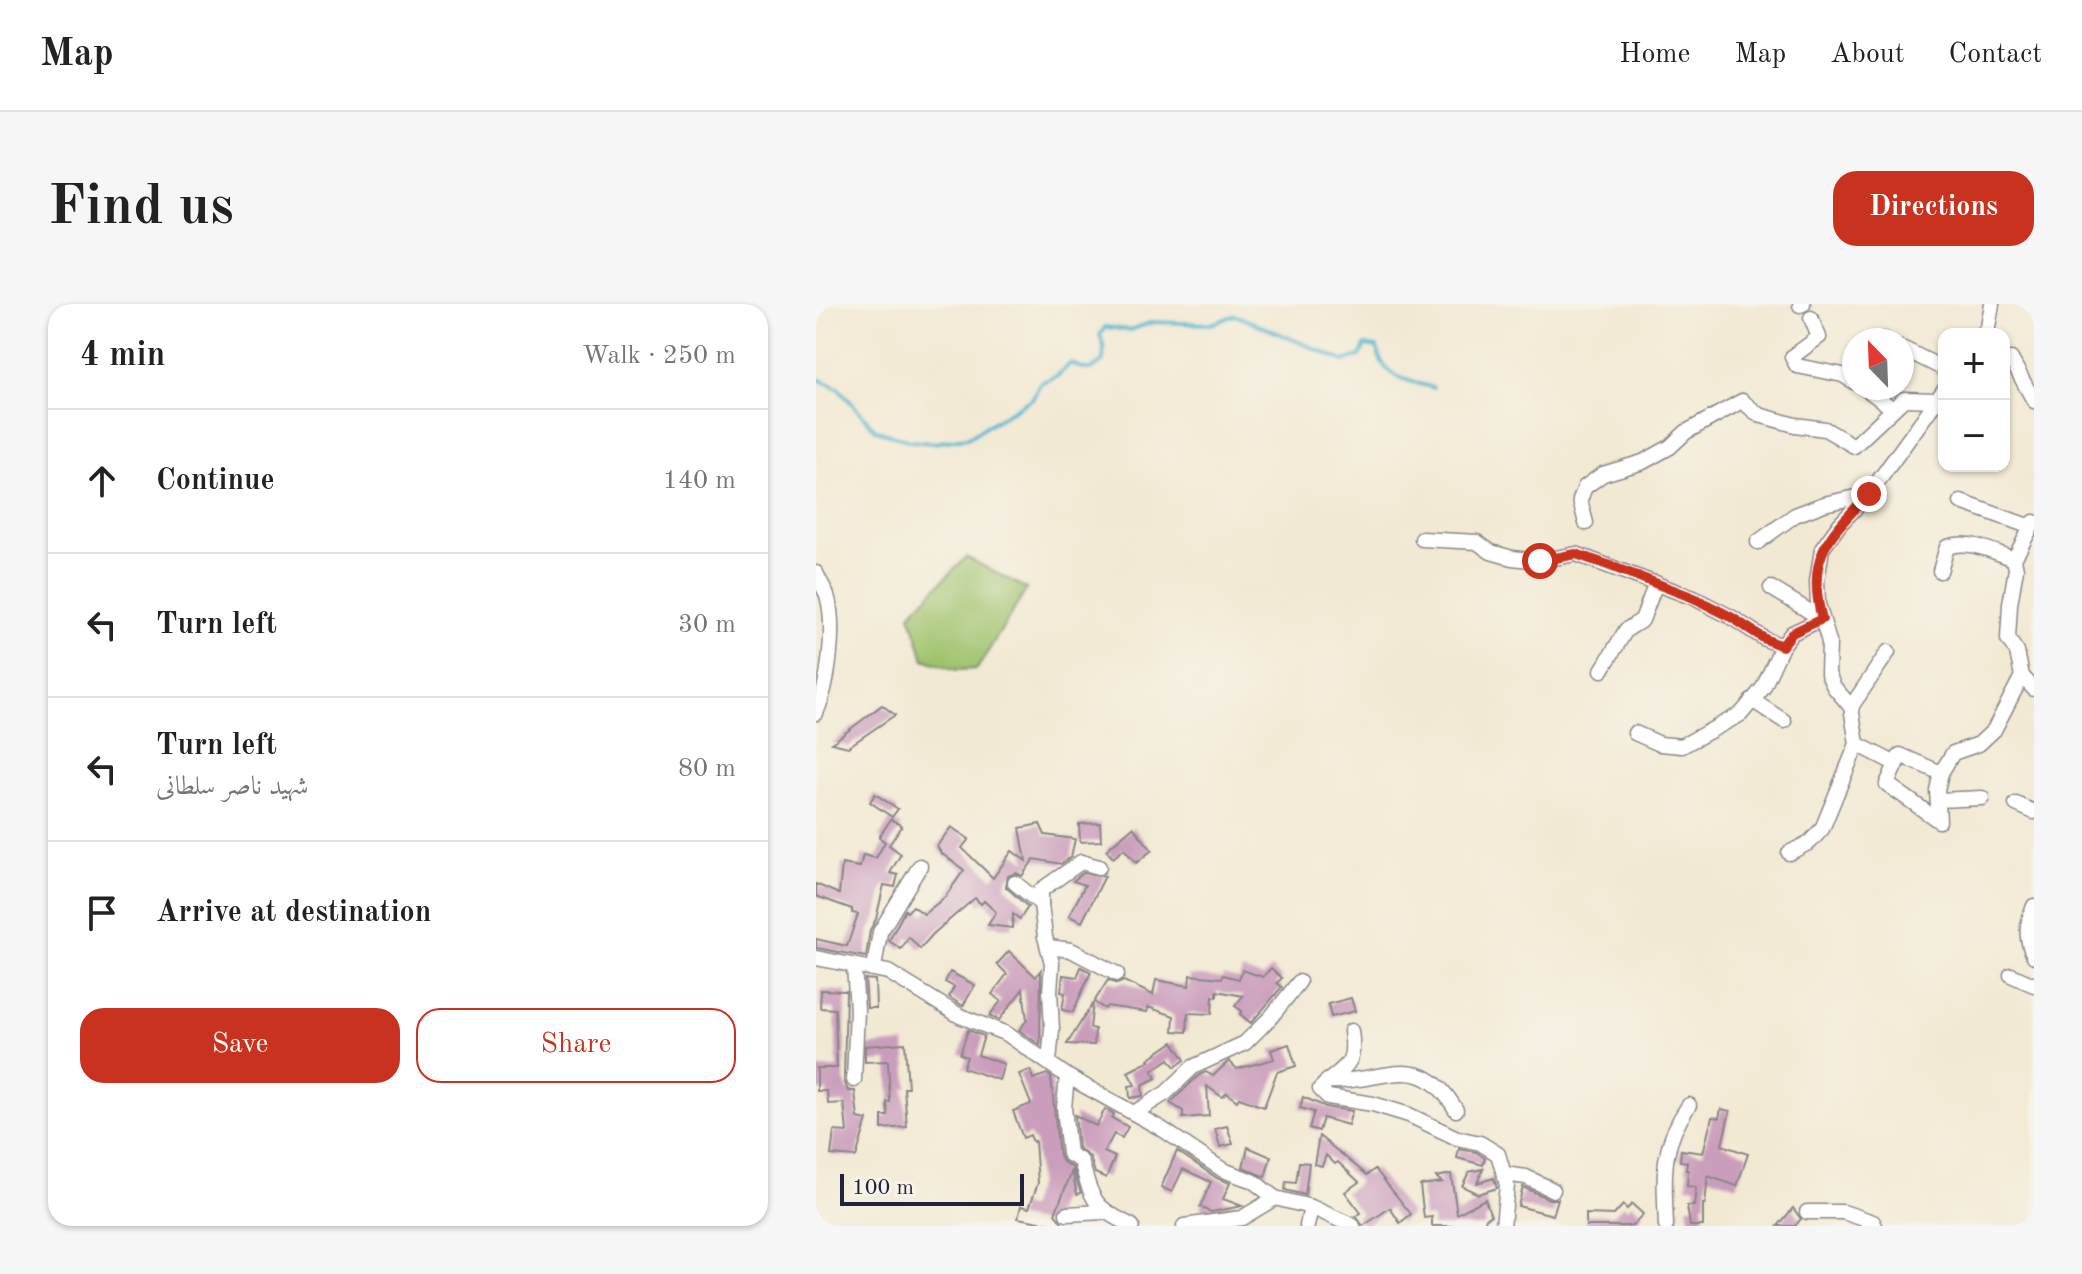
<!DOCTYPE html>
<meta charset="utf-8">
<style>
body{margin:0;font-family:"Old Standard TT",Amiri,serif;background:#f6f6f6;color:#222}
.controls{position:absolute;right:24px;top:24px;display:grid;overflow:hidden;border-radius:16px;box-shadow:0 2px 6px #0004}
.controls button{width:72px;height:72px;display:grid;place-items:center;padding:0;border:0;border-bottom:2px solid #e0e0e0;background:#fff;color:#222;font:40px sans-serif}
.compass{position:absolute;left:1026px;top:24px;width:72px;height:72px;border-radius:50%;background:#fff;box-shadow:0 2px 6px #0004;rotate:337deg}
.scale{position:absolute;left:24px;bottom:20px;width:184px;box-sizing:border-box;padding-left:8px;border:4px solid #22223b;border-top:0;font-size:22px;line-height:28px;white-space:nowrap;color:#22223b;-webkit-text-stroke:6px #f7f3e8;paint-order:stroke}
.stop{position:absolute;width:24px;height:24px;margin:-18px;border:6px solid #c8321e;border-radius:50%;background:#fff}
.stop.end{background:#c8321e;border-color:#fff;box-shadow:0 2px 8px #0008}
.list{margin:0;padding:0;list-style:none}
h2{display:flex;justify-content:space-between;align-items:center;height:104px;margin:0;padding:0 32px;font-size:34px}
h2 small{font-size:26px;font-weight:400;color:#767676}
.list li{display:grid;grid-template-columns:52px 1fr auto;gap:24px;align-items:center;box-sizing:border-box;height:144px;padding:0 32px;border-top:2px solid #e0e0e0}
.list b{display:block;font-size:30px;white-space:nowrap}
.list p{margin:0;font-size:26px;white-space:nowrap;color:#767676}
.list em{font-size:26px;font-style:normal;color:#767676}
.actions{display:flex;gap:16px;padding:24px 32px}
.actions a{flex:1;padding:18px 0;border:2px solid #c8321e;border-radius:24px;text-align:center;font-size:28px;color:#c8321e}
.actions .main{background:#c8321e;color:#fff}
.icon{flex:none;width:44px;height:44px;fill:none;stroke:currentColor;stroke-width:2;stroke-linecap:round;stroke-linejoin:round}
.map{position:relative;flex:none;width:1218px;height:922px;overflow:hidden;border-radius:24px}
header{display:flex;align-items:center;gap:48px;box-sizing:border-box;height:112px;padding:0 40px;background:#fff;border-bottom:2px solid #e0e0e0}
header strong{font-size:38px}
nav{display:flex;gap:44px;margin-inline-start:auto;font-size:28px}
.intro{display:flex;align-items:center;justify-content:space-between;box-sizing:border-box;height:192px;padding:0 48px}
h1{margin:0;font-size:56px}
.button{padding:20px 36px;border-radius:24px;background:#c8321e;color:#fff;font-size:28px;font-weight:700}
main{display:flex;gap:48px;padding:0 48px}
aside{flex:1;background:#fff;border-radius:24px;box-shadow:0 2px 6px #0004}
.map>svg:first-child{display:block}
.green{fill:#9fc26c;stroke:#607254;stroke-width:2}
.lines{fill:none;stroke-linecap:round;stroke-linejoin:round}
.stream{stroke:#50b5cf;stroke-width:4}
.building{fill:#ca9dbc}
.minor-casing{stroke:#8a8687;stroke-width:17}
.minor{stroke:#fff;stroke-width:14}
.route{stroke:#c8321e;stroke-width:10}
</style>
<header>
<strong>Map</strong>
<nav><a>Home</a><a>Map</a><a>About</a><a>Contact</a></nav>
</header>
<div class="intro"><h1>Find us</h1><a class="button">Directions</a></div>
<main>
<aside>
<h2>4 min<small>Walk · 250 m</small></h2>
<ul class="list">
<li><svg class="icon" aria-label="ahead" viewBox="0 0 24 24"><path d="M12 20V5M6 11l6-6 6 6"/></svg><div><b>Continue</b></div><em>140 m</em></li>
<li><svg class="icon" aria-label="left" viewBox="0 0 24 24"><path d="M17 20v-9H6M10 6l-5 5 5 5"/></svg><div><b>Turn left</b></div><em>30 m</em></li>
<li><svg class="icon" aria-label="left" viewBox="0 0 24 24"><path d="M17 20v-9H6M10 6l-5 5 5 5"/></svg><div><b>Turn left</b><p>شهید ناصر سلطانی</p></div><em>80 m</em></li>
<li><svg class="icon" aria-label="arrive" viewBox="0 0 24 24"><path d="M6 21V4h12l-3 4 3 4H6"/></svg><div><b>Arrive at destination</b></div></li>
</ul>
<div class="actions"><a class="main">Save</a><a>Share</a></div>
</aside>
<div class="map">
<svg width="1218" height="922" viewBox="0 0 1218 922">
<rect width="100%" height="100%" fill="#f7f3e8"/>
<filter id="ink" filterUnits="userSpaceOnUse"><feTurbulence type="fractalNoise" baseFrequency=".0125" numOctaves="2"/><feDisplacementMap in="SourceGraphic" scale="16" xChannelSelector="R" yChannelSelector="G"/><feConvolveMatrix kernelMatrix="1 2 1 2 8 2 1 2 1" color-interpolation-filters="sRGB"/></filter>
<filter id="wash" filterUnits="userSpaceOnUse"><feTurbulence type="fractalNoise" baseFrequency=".006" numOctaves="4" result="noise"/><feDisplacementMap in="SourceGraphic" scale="32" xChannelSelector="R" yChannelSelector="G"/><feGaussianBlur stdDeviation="1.8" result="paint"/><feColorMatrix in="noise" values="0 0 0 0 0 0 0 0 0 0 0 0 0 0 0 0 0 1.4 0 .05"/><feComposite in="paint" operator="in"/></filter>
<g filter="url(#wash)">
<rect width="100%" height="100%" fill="#f2e9d3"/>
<!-- green -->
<path class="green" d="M150,253L211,285L161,365L140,366L108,355L94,310Z"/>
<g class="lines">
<!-- stream -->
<path class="stream" d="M0,74L22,84L60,126L94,137L117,139L151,134L217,94L224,79L241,72L255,59C269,67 276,68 287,57L288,44L284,31L289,23L314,26L337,18L395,20L419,11L528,57L544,52L549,41L561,43C566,75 590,75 617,84"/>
</g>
<g id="blocks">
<!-- building -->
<g class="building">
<path d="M66,401L79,411L32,443L16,439Z"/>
<path d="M59,490L82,505L76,513L54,498Z"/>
<path d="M75,515L86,522L73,541L85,550L74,569L82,571L79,583L68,581L60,615L54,626L50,653L0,644V635L31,642L42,610L36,609V605L0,592V580L23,590L26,560L44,563L47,551L60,554L69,538L63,533Z"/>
<path d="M284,519L285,537L264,538L263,520Z"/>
<path d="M224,520L229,531L259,535L255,553L245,560L218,555L206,572L200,569L192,572L190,583L212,603L204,615L197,610L196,624L172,621L180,608L168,597L165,600L159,594L117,630L104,645L93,633L85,645L73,637L89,606L91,608L97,602L108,610L129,593L148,566L125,549L121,542L135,523L153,535L146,544L177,574L196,547L210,557L204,524Z"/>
<path d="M317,523L336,546L320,559L308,545L297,554L290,546Z"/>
<path d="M267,569L289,572L266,618L253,612L269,581L257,577Z"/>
<path d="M193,647L220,673L225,666L224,741L203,726L211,716L207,685L183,716L173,712L185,697L176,690L191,670L181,660Z"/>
<path d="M265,663L275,668L257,708L246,706L249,689L245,688L247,671L261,673Z"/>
<path d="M455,664L466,674L461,679L466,683L435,719L424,710L426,707L419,702L427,692L401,687V693L397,692L396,710L372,709L371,728L357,727L358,712L332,703L331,708L291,702L289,705L278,698L292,676L301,680L308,677L337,691L340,676L373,682L374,671L406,674L407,671L423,675L426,666L447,673Z"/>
<path d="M134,668L159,681L147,702L133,693L138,683L129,678Z"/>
<path d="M49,675L59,676L60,704H51Z"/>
<path d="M5,686L30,687L28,776L32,787H39L42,814L51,816L40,853L15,851L18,827L31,828L28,799L12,800L11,787H1V764H21L19,705L4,704Z"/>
<path d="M535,694L539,707L515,713L512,700Z"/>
<path d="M277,699L274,724L279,725L278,741L251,740Z"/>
<path d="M152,726L168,732L162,751L188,760L183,776L147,764L151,753L144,750Z"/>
<path d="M357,738L369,756L359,763L353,755L336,767L340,774L326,781L327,792L314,794L313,782L319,781L312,768L333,757L332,755Z"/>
<path d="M89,739L92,784H88L91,823L66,825V812H72L71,798H74L72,757L49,758V742Z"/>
<path d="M473,740L480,762L461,768L448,803L423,794L421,797L411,789L406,793L391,782L393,812L367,814V807L354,799L383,771L390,768L397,772L413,757L421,765L458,755L455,746Z"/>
<path d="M214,766L217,775L231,770L235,773L243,852L247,858L257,864L265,889L261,890L256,867L239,910L246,919L245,922L202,914L205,902L213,904L222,879L219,837L217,838L214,831L207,834L197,807L215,800L203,770Z"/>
<path d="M487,793L510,803L536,807L532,821L507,814L503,827L493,824L498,808L484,804Z"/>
<path d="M289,805L298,810L296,814L312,823L306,834L298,830L288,848L299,853L290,874L279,869L274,853L262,844L259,811L280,822Z"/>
<path d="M905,805L914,807L906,841L932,850L921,882L892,872L889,900H887V922H874L871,902H878L880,883L871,882L872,866H870L871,858L864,857L865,846L887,849L896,813L903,814Z"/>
<path d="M411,822L417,840L404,843L399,825Z"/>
<path d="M503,832L551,871L559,865L595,910L584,919L574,904L547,922L540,912L545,909L529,888L543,878L522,858L519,860L510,851L506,862L498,860Z"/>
<path d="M432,843L455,853L449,873L427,863Z"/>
<path d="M643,845L660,848L669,854L667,861L641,854Z"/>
<path d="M361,847L401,874L414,879L407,895L426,902L395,908L384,903L395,878L367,865L356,888L345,883Z"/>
<path d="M483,858L493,859L489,891L469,886L470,878L480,879Z"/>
<path d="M667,865L661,879L678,874L681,884L662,890L646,882L653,868Z"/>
<path d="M635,870L641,910L669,895L675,912L670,914L668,922H616V913L608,914L604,881L626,878L620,873Z"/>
<path d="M707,883L733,895H742L737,911L702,902Z"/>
<path d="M816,900L827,910L816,922H770V910L798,911L807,901L811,905Z"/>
<path d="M977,904L985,915L979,922H962Z"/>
</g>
</g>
</g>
<g filter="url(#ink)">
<use href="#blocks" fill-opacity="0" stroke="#8a8687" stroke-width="2"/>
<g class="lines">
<defs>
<g id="minor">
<path d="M984,1L987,0"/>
<path d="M995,14L1003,33L976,53L981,62L1027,71L1038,78"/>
<path d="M1167,30L1172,23L1176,0"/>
<path d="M1067,35L1070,36"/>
<path d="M1086,44L1128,65"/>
<path d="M1195,55L1218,97"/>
<path d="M1049,84L1077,105"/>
<path d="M1145,198L1215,223"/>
<path d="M770,219L764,196L769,183L787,170L827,158L854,143L870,128L926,97L943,111L979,121L1009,125L1038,142L1088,95L1121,96"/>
<path d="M606,235L661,238L675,248L696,254L724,257L760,250L878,294L915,313L949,335L966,342L976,329L1006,315L955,284"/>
<path d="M942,238L979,211L1008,200L1053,190"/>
<path d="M1124,267L1131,243C1153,235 1178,248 1198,255"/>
<path d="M0,269C3,276 8,284 11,291C20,322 13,380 0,409"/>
<path d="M786,366L810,326L826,316L840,279"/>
<path d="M1206,372L1218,385"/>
<path d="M936,396L968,417"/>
<path d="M1035,403L1041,440L1080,460L1084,451L1125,469L1137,449L1163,440L1178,426L1206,372L1201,348L1192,335L1194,300L1200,265L1198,255L1218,218"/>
<path d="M1035,403L1018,383L1012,370L1013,338L1002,300L1001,277L1006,245L1024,220L1053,190L1128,86"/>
<path d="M1035,403L1072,348"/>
<path d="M819,429L844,440L866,442L925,410L947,384L966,342"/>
<path d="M1080,460L1071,480L1123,517L1121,486L1125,469"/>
<path d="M1122,496L1166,494"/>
<path d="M1200,500L1218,508"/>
<path d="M973,549L994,538L1006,525L1041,440"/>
<path d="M199,579L225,600L229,633L236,659L234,687L236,725L233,758"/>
<path d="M225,600V586L265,558L283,563"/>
<path d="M1218,602C1210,620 1209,634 1218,652"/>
<path d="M233,643L255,646L301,670"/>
<path d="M0,654L72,668L144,712L191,730L251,772L346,825L407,866L437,877L459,894"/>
<path d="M38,662L41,706L38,776"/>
<path d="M58,664L64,628L104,562"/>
<path d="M1195,671L1218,681"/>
<path d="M535,727C541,766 526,761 504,785L512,793L557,800L593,811L641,834L664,839L682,850L691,881L687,922"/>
<path d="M251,772L248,804L253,850L265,857C277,898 277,903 316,922"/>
<path d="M511,777C568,780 604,743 640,806"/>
<path d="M318,809L350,789L377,763L429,739L455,713L483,678"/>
<path d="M688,870L710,873L737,886"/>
<path d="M991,908H1027L1057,918L1059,922"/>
<path d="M251,910L287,908"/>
<path d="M368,922L426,914L459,894L495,903L537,922"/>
<path d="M491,922L495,903"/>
<path d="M850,922C848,872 844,843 873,801"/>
</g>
</defs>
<!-- minor casing -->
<use href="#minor" class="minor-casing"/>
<!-- minor -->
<use href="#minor" class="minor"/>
</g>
</g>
<g class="lines" filter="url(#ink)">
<!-- route -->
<path class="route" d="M724,257L760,250L792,261L878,294L915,313L949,335L966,342L976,329L1006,315C989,253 1013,232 1053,190"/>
</g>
</svg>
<div class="controls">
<button>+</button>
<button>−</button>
</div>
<svg class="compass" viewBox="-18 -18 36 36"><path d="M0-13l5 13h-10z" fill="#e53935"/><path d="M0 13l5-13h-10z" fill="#767676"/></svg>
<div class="scale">100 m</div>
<div class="stop" style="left:724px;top:257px"></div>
<div class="stop end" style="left:1053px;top:190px"></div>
</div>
</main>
